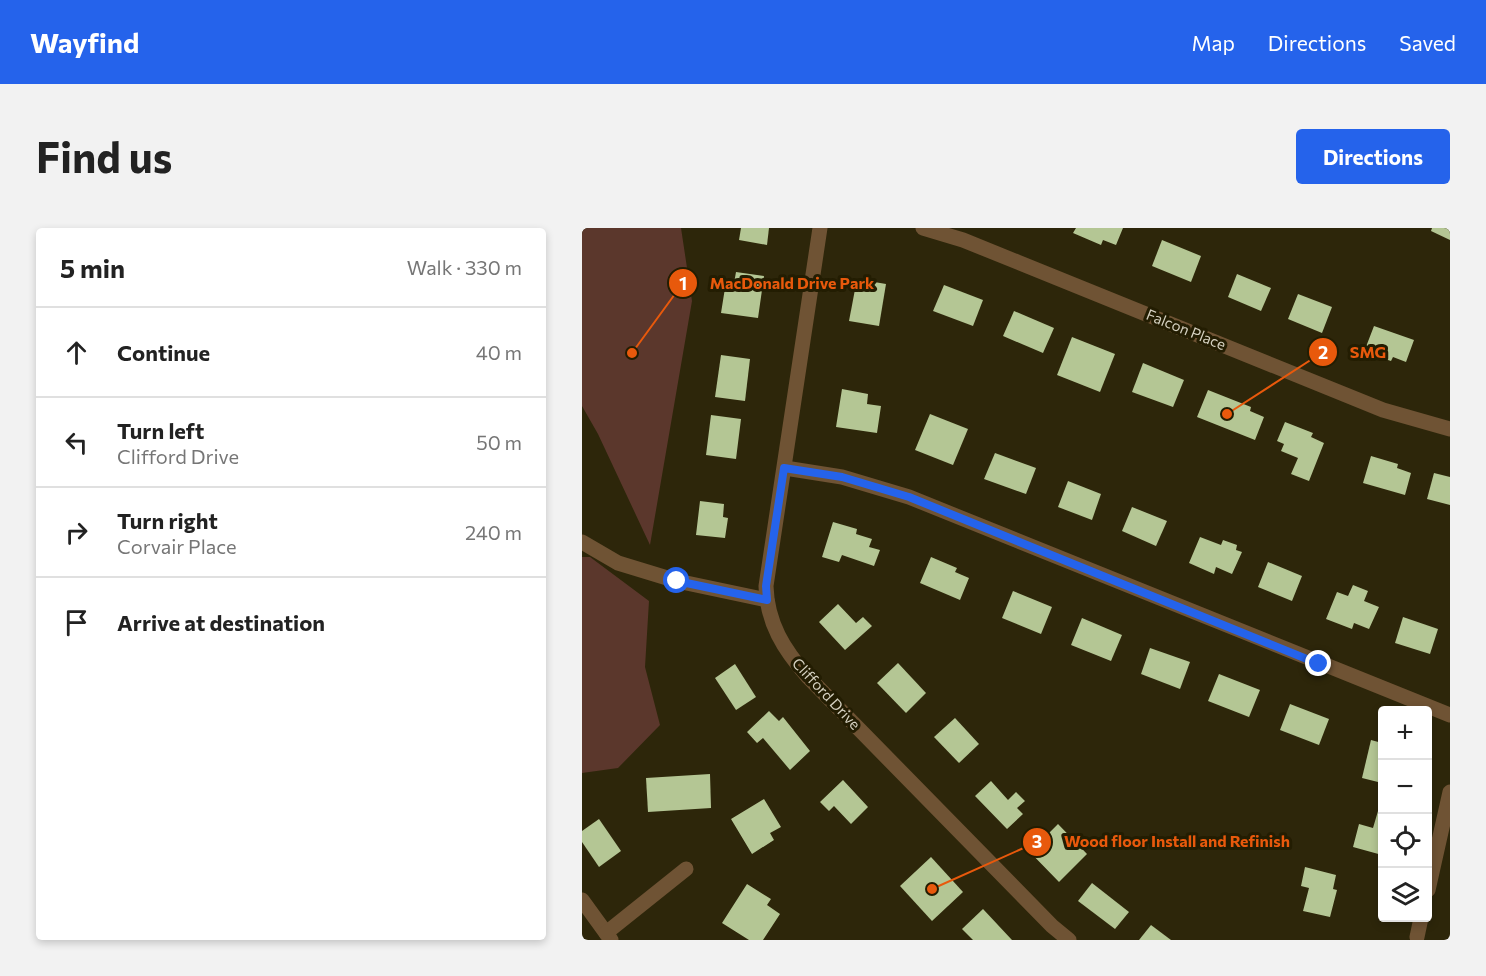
<!DOCTYPE html>
<meta charset="utf-8">
<style>
body{margin:0;font-family:Commissioner,sans-serif;background:#f2f2f2;color:#222}
.controls{position:absolute;right:18px;bottom:18px;display:grid;overflow:hidden;border-radius:6px;box-shadow:0 3px 9px #0003}
.controls button{width:54px;height:54px;display:grid;place-items:center;padding:0;border:0;border-bottom:2px solid #e0e0e0;background:#fff;color:#222;font:30px sans-serif}
.stop{position:absolute;width:18px;height:18px;margin:-14px;border:4px solid #2563eb;border-radius:50%;background:#fff}
.stop.end{background:#2563eb;border-color:#fff;box-shadow:0 2px 6px #0008}
.list{margin:0;padding:0;list-style:none}
h2{display:flex;justify-content:space-between;align-items:center;height:78px;margin:0;padding:0 24px;font-size:26px}
h2 small{font-size:20px;font-weight:400;color:#767676}
.list li{display:grid;grid-template-columns:39px 1fr auto;gap:18px;align-items:center;box-sizing:border-box;height:90px;padding:0 24px;border-top:2px solid #e0e0e0}
.list b{display:block;font-size:22px;white-space:nowrap}
.list p{margin:0;font-size:20px;white-space:nowrap;color:#767676}
.list em{font-size:20px;font-style:normal;color:#767676}
.icon{flex:none;width:33px;height:33px;fill:none;stroke:currentColor;stroke-width:2;stroke-linecap:round;stroke-linejoin:round}
.map{position:relative;flex:none;width:868px;height:712px;overflow:hidden;border-radius:6px}
header{display:flex;align-items:center;gap:36px;box-sizing:border-box;height:84px;padding:0 30px;background:#2563eb;color:#fff}
header strong{font-size:28px}
nav{display:flex;gap:33px;margin-inline-start:auto;font-size:21px}
.intro{display:flex;align-items:center;justify-content:space-between;box-sizing:border-box;height:144px;padding:0 36px}
h1{margin:0;font-size:42px}
.button{padding:15px 27px;border-radius:6px;background:#2563eb;color:#fff;font-size:21px;font-weight:700}
main{display:flex;gap:36px;padding:0 36px}
aside{flex:1;background:#fff;border-radius:6px;box-shadow:0 3px 9px #0003}
.map>svg:first-child{display:block}
.green{fill:#5b372c}
.building{fill:#b4c694}
.lines{fill:none;stroke-linecap:round;stroke-linejoin:round}
.minor{stroke:#6f5334;stroke-width:15}
.route{stroke:#2563eb;stroke-width:8}
.labels{text-anchor:middle;stroke-width:6;stroke-linejoin:round;paint-order:stroke}
.street-label{font-size:15px;fill:#d5d1c1;stroke:#231d02}
.leader{fill:none;stroke:#e8590c;stroke-width:2}
.callout-dot{fill:#e8590c;stroke:#231d02;stroke-width:2}
.mark-label{font-size:18px;text-anchor:middle;font-weight:bold;fill:#fff}
.callout-label{font-size:16px;text-anchor:middle;font-weight:bold;fill:#e8590c;stroke:#231d02;stroke-width:6;stroke-linejoin:round;paint-order:stroke}
</style>
<header>
<strong>Wayfind</strong>
<nav><a>Map</a><a>Directions</a><a>Saved</a></nav>
</header>
<div class="intro"><h1>Find us</h1><a class="button">Directions</a></div>
<main>
<aside>
<h2>5 min<small>Walk · 330 m</small></h2>
<ul class="list">
<li><svg class="icon" aria-label="ahead" viewBox="0 0 24 24"><path d="M12 20V5M6 11l6-6 6 6"/></svg><div><b>Continue</b></div><em>40 m</em></li>
<li><svg class="icon" aria-label="left" viewBox="0 0 24 24"><path d="M17 20v-9H6M10 6l-5 5 5 5"/></svg><div><b>Turn left</b><p>Clifford Drive</p></div><em>50 m</em></li>
<li><svg class="icon" aria-label="right" viewBox="0 0 24 24"><path d="M7 20v-9h11M14 6l5 5-5 5"/></svg><div><b>Turn right</b><p>Corvair Place</p></div><em>240 m</em></li>
<li><svg class="icon" aria-label="arrive" viewBox="0 0 24 24"><path d="M6 21V4h12l-3 4 3 4H6"/></svg><div><b>Arrive at destination</b></div></li>
</ul>
</aside>
<div class="map">
<svg width="868" height="712" viewBox="0 0 868 712">
<rect width="100%" height="100%" fill="#2d260a"/>
<!-- green -->
<g class="green">
<path d="M0,0H99L110,73L68,317L16,206L0,178Z"/>
<path d="M0,329H8L67,373L63,439L78,497L36,540L0,545Z"/>
</g>
<!-- building -->
<g class="building">
<path d="M159,0H187L185,17L157,12Z"/>
<path d="M494,0H541L534,17L521,12L519,17L491,5Z"/>
<path d="M850,0H868V12L849,3Z"/>
<path d="M580,12L619,28L609,54L570,38Z"/>
<path d="M154,44L182,48L176,90L139,85L143,60L151,61Z"/>
<path d="M655,46L689,60L679,83L646,69Z"/>
<path d="M275,51L304,56L297,98L267,93Z"/>
<path d="M362,57L401,72L391,98L351,83Z"/>
<path d="M716,66L750,79L740,105L706,91Z"/>
<path d="M432,83L472,100L461,125L421,108Z"/>
<path d="M792,98L832,112L824,134L811,129L809,133L782,124Z"/>
<path d="M490,109L533,126L518,164L475,147Z"/>
<path d="M139,127L168,131L163,173L133,169Z"/>
<path d="M561,135L602,152L591,179L550,164Z"/>
<path d="M260,161L286,166L285,176L299,178L295,205L254,199Z"/>
<path d="M626,162L669,179L668,183L682,189L673,212L615,189Z"/>
<path d="M348,186L386,201L371,237L333,222Z"/>
<path d="M129,187L159,191L154,231L124,227Z"/>
<path d="M703,194L731,205L729,209L742,215L727,253L709,246L716,230L699,223L702,216L695,213Z"/>
<path d="M413,225L454,240L444,266L402,251Z"/>
<path d="M789,228L816,236L815,240L829,245L823,267L781,255Z"/>
<path d="M852,245L868,249V277L845,271Z"/>
<path d="M486,253L519,266L510,292L476,279Z"/>
<path d="M118,273L142,276L141,289L146,290L143,310L114,307Z"/>
<path d="M550,279L585,293L574,318L540,303Z"/>
<path d="M251,294L275,301L274,306L290,311L287,319L298,322L292,338L260,327L257,334L240,329Z"/>
<path d="M618,309L639,317L641,312L655,317L654,322L660,324L650,346L634,339L632,346L607,335Z"/>
<path d="M349,329L375,340L373,344L387,350L378,372L338,355Z"/>
<path d="M686,334L720,348L710,373L676,359Z"/>
<path d="M771,357L786,363L782,373L797,379L787,401L772,395L770,401L744,391L755,364L766,368Z"/>
<path d="M431,363L470,379L459,406L420,390Z"/>
<path d="M256,376L274,395L281,389L290,398L263,422L237,394Z"/>
<path d="M821,389L856,401L848,426L813,415Z"/>
<path d="M500,390L540,407L529,433L489,417Z"/>
<path d="M568,420L608,434L598,461L559,446Z"/>
<path d="M316,435L344,465L324,485L295,455Z"/>
<path d="M153,436L174,469L154,482L133,450Z"/>
<path d="M637,446L678,462L667,489L626,473Z"/>
<path d="M708,476L747,491L737,517L698,502Z"/>
<path d="M187,483L197,493L201,489L228,523L208,542L181,510L175,515L165,504Z"/>
<path d="M373,490L397,516L377,535L352,509Z"/>
<path d="M789,512L800,515V555L780,550Z"/>
<path d="M128,546L129,580L66,584L64,550Z"/>
<path d="M261,552L286,579L269,596L252,578L247,583L238,574Z"/>
<path d="M409,553L426,572L434,564L443,573L435,580L441,586L425,601L393,568Z"/>
<path d="M182,571L199,599L188,605L192,612L170,626L149,591Z"/>
<path d="M796,583L800,584V627L771,619L777,596L791,600Z"/>
<path d="M17,591L39,623L17,639L0,614V603Z"/>
<path d="M476,596L505,626L477,654L442,618L458,602L464,608Z"/>
<path d="M349,629L381,664L350,693L318,658Z"/>
<path d="M723,639L754,647L751,661L755,662L748,689L721,683L727,660L719,658Z"/>
<path d="M510,655L547,684L533,701L496,673Z"/>
<path d="M165,656L189,671L185,677L198,686L181,712H167L140,695Z"/>
<path d="M401,681L430,712H391L380,701Z"/>
<path d="M569,697L589,712H557Z"/>
</g>
<g class="lines">
<!-- minor -->
<g class="minor">
<path d="M238,0L184,358C185,395 202,422 226,449L470,698L487,712"/>
<path d="M341,0L381,12L801,182L868,201"/>
<path d="M203,240L260,249L327,269L868,487"/>
<path d="M0,314L36,335L95,353L185,372"/>
<path d="M846,662L868,564"/>
<path d="M0,672L29,712"/>
<path d="M24,705L104,641"/>
<path d="M835,709L839,690"/>
</g>
</g>
<g class="lines">
<!-- route -->
<path class="route" d="M95,353L185,372L184,358L202,240L260,249L327,269L737,436"/>
</g>
<g class="labels">
<!-- street labels -->
<g class="street-label">
<text transform="translate(604 102) rotate(22)" y="5">Falcon Place</text>
<text transform="translate(244 466) rotate(47)" y="5">Clifford Drive</text>
</g>
</g>
<!-- callouts -->
<path class="leader" d="M50 125L101 55M645 186L741 124M350 661L455 614"/>
<g class="callout-dot">
<circle cx="50" cy="125" r="6"/>
<circle cx="645" cy="186" r="6"/>
<circle cx="350" cy="661" r="6"/>
<circle cx="101" cy="55" r="15"/>
<circle cx="741" cy="124" r="15"/>
<circle cx="455" cy="614" r="15"/>
</g>
<g class="mark-label">
<text x="101" y="62">1</text>
<text x="741" y="131">2</text>
<text x="455" y="620">3</text>
</g>
<g class="callout-label">
<text x="210" y="61">MacDonald Drive Park</text>
<text x="786" y="130">SMG</text>
<text x="595" y="619">Wood floor Install and Refinish</text>
</g>
</svg>
<div class="controls">
<button>+</button>
<button>−</button>
<button><svg class="icon" aria-label="locate" viewBox="0 0 24 24"><circle cx="12" cy="12" r="6"/><path d="M12 2v4M12 18v4M2 12h4M18 12h4"/></svg></button>
<button><svg class="icon" aria-label="layers" viewBox="0 0 24 24"><path d="M12 4l9 5-9 5-9-5zM3 14l9 5 9-5"/></svg></button>
</div>
<div class="stop" style="left:95px;top:353px"></div>
<div class="stop end" style="left:737px;top:436px"></div>
</div>
</main>
